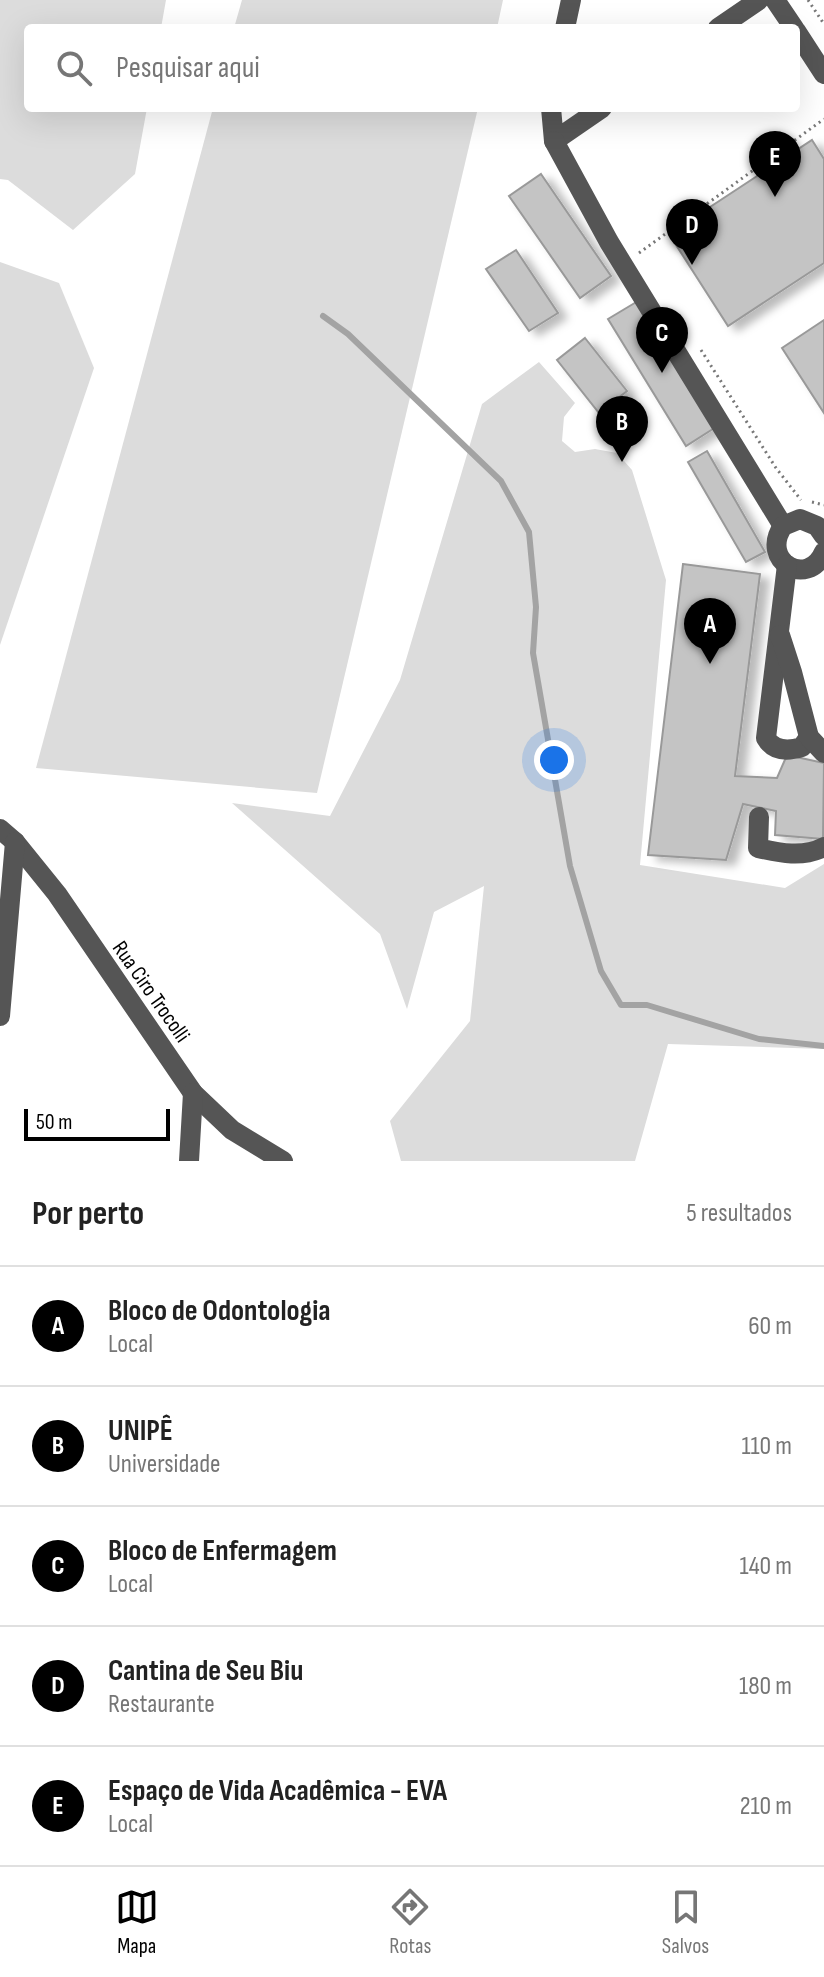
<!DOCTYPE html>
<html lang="pt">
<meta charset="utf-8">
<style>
body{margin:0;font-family:"Sofia Sans Condensed",sans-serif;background:#f6f6f6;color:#222}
.scale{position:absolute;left:24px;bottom:20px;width:146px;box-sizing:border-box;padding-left:8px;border:4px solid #000;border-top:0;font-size:22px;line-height:28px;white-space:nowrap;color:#000;-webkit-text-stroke:6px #fff;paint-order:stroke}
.you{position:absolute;left:554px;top:760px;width:28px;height:28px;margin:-20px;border:6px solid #fff;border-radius:50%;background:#1a73e8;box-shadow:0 0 0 12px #1a73e833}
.badge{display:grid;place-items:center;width:52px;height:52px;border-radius:50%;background:#000;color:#fff;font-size:26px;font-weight:700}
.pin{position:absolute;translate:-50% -66px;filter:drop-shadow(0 2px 4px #0008)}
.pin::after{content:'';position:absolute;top:42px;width:28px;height:24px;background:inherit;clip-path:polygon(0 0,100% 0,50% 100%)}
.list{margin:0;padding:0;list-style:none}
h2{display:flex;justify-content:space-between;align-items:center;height:104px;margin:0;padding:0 32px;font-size:34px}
h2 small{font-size:26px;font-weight:400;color:#767676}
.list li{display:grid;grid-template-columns:52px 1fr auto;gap:24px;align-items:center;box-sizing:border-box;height:120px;padding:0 32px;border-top:2px solid #e0e0e0}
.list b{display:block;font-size:30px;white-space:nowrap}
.list p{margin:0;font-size:26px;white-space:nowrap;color:#767676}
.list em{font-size:26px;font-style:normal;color:#767676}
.icon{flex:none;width:44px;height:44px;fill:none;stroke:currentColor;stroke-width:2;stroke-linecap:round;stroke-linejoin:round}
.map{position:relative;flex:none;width:824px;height:1161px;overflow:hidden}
.search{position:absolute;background:#fff;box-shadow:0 8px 32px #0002;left:24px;right:24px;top:24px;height:88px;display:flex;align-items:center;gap:20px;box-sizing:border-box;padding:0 28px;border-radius:8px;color:#767676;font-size:30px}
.sheet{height:704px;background:#fff}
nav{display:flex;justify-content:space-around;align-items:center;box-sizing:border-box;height:112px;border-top:2px solid #e0e0e0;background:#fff;font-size:22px;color:#767676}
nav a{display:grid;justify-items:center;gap:4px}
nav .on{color:#000}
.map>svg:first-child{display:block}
.green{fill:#dcdcdc}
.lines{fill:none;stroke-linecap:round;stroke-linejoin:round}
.stream{stroke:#a3a3a3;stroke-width:6}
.building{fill:#c4c4c4;stroke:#999;stroke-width:2;filter:url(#shadow)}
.path{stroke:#777;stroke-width:3;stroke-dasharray:2 4;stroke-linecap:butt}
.minor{stroke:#555;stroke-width:20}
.labels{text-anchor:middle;stroke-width:8;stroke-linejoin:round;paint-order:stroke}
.street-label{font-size:22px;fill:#000;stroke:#fff}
</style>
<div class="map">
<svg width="824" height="1161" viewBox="0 0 824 1161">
<defs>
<filter id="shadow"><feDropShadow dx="9" dy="5" stdDeviation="4" flood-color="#0004"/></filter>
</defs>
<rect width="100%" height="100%" fill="#fff"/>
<!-- green -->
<g class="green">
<path d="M0,0H166L161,28H28V108H147L135,174L73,230L8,180L0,179Z"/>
<path d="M242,0H503L497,28H234Z"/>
<path d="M213,108H478L317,793L36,768Z"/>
<path d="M0,262L59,283L94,368L0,645Z"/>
<path d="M539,362L575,403L564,417L562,441L575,452L595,449L617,453L632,470L666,580L640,865L785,888L824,864V1049L668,1044L635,1161H401L390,1121L470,1021L484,886L434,912L407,1009L380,934L232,803L330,816L400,680L482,404Z"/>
</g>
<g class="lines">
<!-- stream -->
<path class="stream" d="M323,316L348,334L501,481L529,532L536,607L533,653L570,866L601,971L621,1005H647L759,1039L824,1046"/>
</g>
<!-- building -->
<g class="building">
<path d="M812,140L824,159V263L728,326L669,234Z"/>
<path d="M541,174L611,276L580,298L509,196Z"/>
<path d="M516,250L558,313L529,331L486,269Z"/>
<path d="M638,301L716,427L686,446L608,319Z"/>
<path d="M824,320V413L782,348Z"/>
<path d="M585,338L627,391L599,413L557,360Z"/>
<path d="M707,451L765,552L746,562L688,462Z"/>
<path d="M683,564L760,574L735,776L777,778L787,755L824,763L823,839L775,835L776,811L743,804L726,860L648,855Z"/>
</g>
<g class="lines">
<!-- path -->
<g class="path">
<path d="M808,0L824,24"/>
<path d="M639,253L824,119"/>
<path d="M701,350L776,468L801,500"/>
<path d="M812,502L824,505"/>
</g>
<!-- minor -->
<g class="minor">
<path d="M775,0L794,28"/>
<path d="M565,28L571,0"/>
<path d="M718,28L759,0"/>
<path d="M796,31L824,74"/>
<path d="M551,108L554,141L602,108"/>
<path d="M554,141L609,242L783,526"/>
<path d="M824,536L817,526L800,519L783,526C759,561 808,589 824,552"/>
<path d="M787,565L766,738C774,752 789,751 802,747L809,737"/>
<path d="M780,635L792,672L809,737L824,753"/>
<path d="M759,817L758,848C780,853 803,858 824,847"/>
<path d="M0,829L15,842L57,894L193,1093L232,1130L283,1161"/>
<path d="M0,1016L15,842"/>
<path d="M189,1161L193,1093"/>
</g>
</g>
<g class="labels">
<!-- street labels -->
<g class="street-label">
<text transform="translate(152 991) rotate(55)" y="8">Rua Ciro Trocolli</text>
</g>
</g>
</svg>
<div class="scale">50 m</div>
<div class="you"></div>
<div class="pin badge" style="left:710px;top:664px">A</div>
<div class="pin badge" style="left:622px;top:462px">B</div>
<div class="pin badge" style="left:662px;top:373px">C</div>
<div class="pin badge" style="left:692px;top:265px">D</div>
<div class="pin badge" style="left:775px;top:197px">E</div>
<div class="search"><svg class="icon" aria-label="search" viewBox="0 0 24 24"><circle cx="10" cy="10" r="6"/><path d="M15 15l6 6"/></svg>Pesquisar aqui</div>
</div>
<section class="sheet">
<h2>Por perto<small>5 resultados</small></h2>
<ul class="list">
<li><span class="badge">A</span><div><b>Bloco de Odontologia</b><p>Local</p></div><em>60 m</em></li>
<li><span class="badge">B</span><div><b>UNIPÊ</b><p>Universidade</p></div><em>110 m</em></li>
<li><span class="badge">C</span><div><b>Bloco de Enfermagem</b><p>Local</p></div><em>140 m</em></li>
<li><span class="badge">D</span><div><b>Cantina de Seu Biu</b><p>Restaurante</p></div><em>180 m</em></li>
<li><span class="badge">E</span><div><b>Espaço de Vida Acadêmica - EVA</b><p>Local</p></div><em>210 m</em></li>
</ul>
</section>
<nav>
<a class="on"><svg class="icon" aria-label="map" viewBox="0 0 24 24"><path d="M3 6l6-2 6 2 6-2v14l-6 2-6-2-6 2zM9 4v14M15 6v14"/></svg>Mapa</a>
<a><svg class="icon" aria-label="directions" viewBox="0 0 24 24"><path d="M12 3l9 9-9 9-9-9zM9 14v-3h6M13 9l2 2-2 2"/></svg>Rotas</a>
<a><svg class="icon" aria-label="saved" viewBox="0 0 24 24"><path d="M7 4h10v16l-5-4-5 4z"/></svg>Salvos</a>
</nav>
